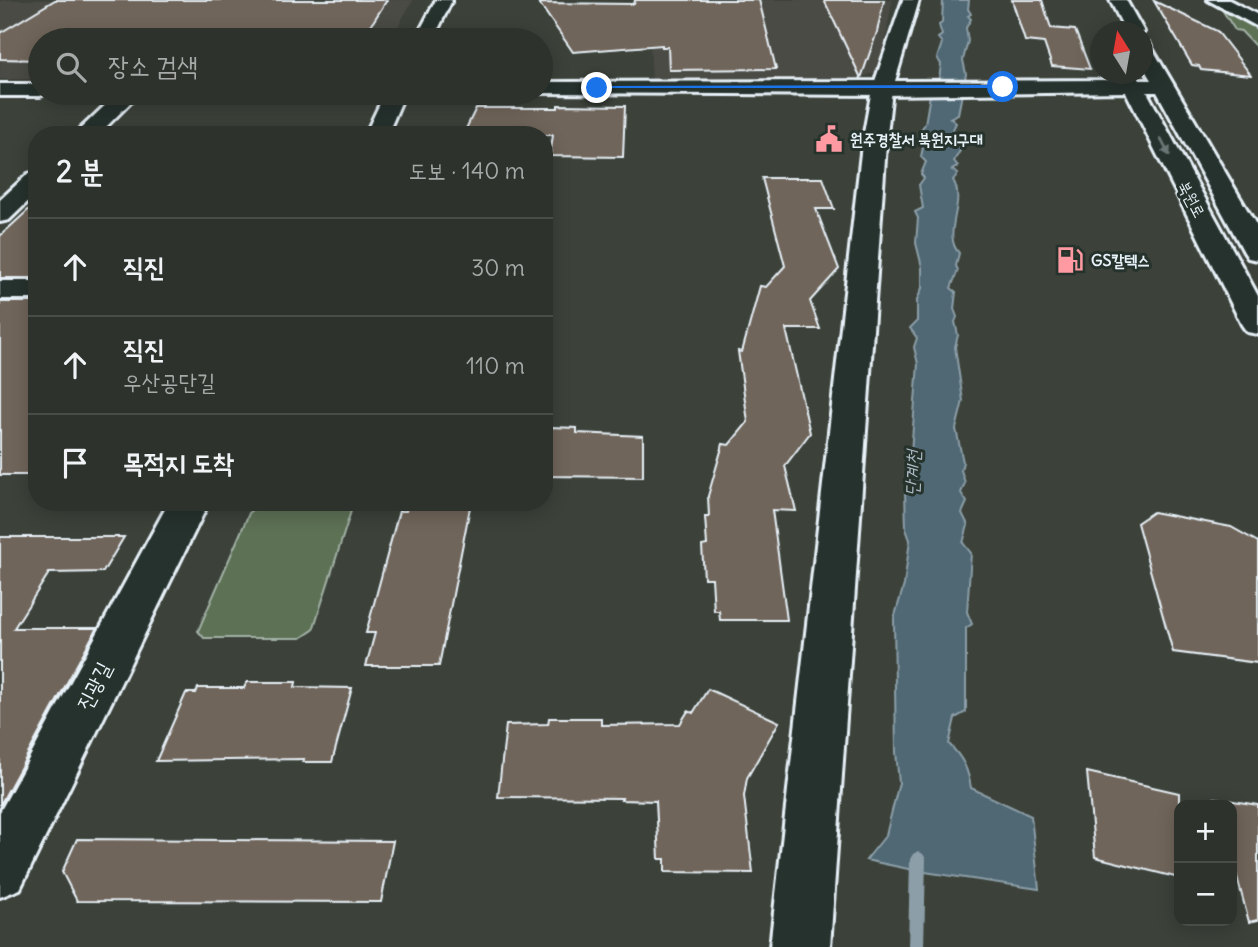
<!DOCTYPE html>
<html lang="ko">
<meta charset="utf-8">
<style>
body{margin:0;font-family:Delius,"Poor Story",sans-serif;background:#393e38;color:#f1f3f6}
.controls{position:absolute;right:21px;bottom:21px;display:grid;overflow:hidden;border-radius:14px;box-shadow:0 4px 18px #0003}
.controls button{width:63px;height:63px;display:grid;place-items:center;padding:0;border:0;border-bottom:2px solid #484d48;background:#2d322c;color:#f1f3f6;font:35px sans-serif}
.compass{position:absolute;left:1090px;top:21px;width:63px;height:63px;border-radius:50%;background:#2d322c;box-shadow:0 4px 18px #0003;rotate:349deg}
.stop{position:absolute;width:21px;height:21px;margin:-16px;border:5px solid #1a73e8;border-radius:50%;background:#fff}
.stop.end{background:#1a73e8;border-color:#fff;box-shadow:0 2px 7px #0008}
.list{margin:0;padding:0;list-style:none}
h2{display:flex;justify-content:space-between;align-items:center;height:91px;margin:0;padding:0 28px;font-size:30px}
h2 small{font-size:23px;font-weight:400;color:#a7aaa9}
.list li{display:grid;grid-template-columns:46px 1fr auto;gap:21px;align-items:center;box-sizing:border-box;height:98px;padding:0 28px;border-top:2px solid #484d48}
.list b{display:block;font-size:26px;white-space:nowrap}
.list p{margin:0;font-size:23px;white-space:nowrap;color:#a7aaa9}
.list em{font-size:23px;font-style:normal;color:#a7aaa9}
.icon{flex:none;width:38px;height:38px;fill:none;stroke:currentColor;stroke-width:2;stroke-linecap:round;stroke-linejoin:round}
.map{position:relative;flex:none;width:1258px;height:947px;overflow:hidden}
.search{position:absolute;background:#2d322c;box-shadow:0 4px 18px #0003;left:28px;top:28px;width:525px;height:77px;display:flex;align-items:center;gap:18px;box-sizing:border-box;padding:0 24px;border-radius:38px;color:#a7aaa9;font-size:26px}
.panel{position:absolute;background:#2d322c;box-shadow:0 4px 18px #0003;left:28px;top:126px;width:525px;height:385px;border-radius:28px}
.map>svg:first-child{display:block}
.built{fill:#4c4c44}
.green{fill:#5d7154;stroke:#a2b1a6;stroke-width:2}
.water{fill:#4f6773;stroke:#8c9ea8;stroke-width:2}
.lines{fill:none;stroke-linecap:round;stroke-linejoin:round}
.stream{fill:#8c9ea8;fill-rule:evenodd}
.building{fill:#70655a;stroke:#e8f1f8;stroke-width:2}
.minor-casing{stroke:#e8f1f8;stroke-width:6}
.tertiary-casing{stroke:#e8f1f8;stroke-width:6}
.minor{fill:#26332d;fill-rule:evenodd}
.tertiary{fill:#26332d;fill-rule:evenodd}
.oneway{fill:#6a7674}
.route{fill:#1a73e8}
.labels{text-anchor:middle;stroke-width:6;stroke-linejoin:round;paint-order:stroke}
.far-poi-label{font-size:16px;font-weight:bold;fill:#e8f1f8;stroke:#26332d;text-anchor:start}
.far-street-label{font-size:16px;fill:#e8f1f8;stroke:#26332d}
.water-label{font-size:19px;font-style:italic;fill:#abbac3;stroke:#26332d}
.near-street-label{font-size:21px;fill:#e8f1f8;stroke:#26332d}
</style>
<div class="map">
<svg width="1258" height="947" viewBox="0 0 1258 947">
<rect width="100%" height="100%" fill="#3c423a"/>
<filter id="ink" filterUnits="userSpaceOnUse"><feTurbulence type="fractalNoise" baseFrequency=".0143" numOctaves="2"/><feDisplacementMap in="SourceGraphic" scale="14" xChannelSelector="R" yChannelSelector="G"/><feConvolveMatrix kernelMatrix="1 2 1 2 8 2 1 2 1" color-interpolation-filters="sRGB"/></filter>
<g filter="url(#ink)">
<!-- built -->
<g class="built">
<path d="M3,0H413L390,40H40V79H0V2Z"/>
<path d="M648,0H892L880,71L846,82L652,80Z"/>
</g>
<!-- green -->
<g class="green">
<path d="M1221,8L1258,27V49L1241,31L1235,30Z"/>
<path d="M261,505H344L351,511L313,630L301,638H204L198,631L250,511Z"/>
</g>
<!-- water -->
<path class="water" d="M943,0H969L968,9L971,14L968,16L971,19L966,28L968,41L963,60L966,74L958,114L950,118L956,123L952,131L958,138L957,146L961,149L954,161L958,166L952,170L958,174L953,180C967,203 941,234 959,253L956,266L958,270L951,288L956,292L954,309L957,317L955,322L958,335L955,347L963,401L956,429L963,462L961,470L965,483L961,493L967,502L962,513L968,525L963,543L971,553L967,612L972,624L966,628V712L955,718L949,744C963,758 968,769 971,788L1031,816L1039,889L918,871L866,860L886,835L899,783L896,752L894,619L904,585L910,540L906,529L905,491L913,483L910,465L918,364L914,347L917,338L910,328L917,321V300L922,288V267L916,243L918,218L915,212L923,208L919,185L924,178L921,174L926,162L921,157L923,147L920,131L925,124L932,83L939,80L941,64L937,58L942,43L938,38L942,35L939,25L942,23Z"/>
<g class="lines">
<!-- stream -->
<path class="stream" d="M918,851L923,854L926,859L924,947H908L910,859L913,854Z"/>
</g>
<!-- building -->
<g class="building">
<path d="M55,0H387L366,33L191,34L183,40H40V60L0,59V33Z"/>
<path d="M635,0H759L776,69L669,70L668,47H662V45L573,52L539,3L634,4Z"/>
<path d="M824,0H884L877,32L861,78Z"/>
<path d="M1012,0H1042L1051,28L1075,30L1090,69L1052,66L1044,43L1025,41Z"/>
<path d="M1154,1L1217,31L1251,75L1201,70L1199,66L1192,65Z"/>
<path d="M558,105L625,106L623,157L550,156L553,135H463L476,108H558Z"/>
<path d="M762,178H823L834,209H816L839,269L810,301L820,329H786L810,433L785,466L796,511L772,510L787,620H720L719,611H714L712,578H704L702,546L707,545L705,517H709L708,496L723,444L729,445L748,422L738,351L742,352L760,286L766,287L785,266Z"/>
<path d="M37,202V278H0V236Z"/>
<rect x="0" y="302" width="37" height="173"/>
<path d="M550,427L577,428V433L643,436V477L544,476V435H549Z"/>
<path d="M408,502H471L439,666H366L375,633H366L399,511H406Z"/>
<path d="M1153,512L1231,527L1258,542V663L1173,652L1137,523Z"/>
<path d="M0,537H124L103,572L49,573L14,628H97L0,805Z"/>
<path d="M247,682H296L295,687L352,688L332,762H303L304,759L156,761L186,693H196L198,688H244Z"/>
<path d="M708,689L779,722L747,778L744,796L753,873L665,872V859H659L656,801L621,800L622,798L498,797L506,725L548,724L549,718H601V725L680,724L688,711L693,713Z"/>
<path d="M1087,772L1179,793V878L1095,857Z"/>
<path d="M1215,798L1258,805V920L1249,922L1232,858V805H1217Z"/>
<path d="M77,839L393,841L381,902L77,901L62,872Z"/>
</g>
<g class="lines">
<defs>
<g id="minor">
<path d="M1208,0H1229L1258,15V27Z"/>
<path d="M882,83L889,85L892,89L886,144L830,947H770L862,144L872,89L875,85Z"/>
<path d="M118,93H140L98,135H74Z"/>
<path d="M385,93H405L387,135H365Z"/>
<path d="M37,172V193L9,220L0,222V200L28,174Z"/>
<rect x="0" y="281" width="37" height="18"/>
<path d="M169,502H209L20,889L0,897V812Z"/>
</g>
<g id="tertiary">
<path d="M436,0H452L433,40H415Z"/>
<path d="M903,0H919L895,81L1120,80L1117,74H1137L1140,80H1151L1142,65V42L1149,43L1258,228V260L1248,258L1244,252L1157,92H1147L1258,296V334L1247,332L1242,325L1126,92L882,95L535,93H541V82L875,81Z"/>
<path d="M1110,0H1126L1144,32L1142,34V32H1126Z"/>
<path d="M0,84H40V93H48L40,96H0Z"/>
</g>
</defs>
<!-- minor casing -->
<use href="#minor" class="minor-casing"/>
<!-- tertiary casing -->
<use href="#tertiary" class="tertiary-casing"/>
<!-- minor -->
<use href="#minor" class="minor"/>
<!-- tertiary -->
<use href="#tertiary" class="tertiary"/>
</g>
<!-- one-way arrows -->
<defs><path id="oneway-solid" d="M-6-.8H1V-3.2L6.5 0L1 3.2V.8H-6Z" transform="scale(1.75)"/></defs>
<use class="oneway" href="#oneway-solid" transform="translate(1165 147) rotate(62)"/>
</g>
<!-- route -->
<path class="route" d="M1003,85L1005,88H594L597,86Z"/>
<!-- icons -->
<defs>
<symbol id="civic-bare" viewBox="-9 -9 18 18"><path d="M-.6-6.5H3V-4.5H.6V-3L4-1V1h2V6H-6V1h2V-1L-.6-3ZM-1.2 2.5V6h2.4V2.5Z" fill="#ff9aa2" stroke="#26332d" stroke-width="2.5" paint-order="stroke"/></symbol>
<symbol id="fuel-bare" viewBox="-9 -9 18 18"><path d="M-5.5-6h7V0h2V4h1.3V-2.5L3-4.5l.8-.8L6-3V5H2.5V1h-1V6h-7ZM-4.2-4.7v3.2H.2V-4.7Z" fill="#ff9aa2" stroke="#26332d" stroke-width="2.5" paint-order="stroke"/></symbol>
</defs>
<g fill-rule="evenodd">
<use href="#civic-bare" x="810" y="120" width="38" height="38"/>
<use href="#fuel-bare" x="1051" y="241" width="38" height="38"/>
</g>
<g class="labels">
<!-- far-poi labels -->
<g class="far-poi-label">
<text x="850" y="145">원주경찰서 북원지구대</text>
<text x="1091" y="266">GS칼텍스</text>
</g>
<!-- far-street labels -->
<g class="far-street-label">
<text transform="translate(1192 199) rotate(62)" y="6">북원로</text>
</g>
<!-- water labels -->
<g class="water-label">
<text transform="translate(912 473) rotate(-88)" y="7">단계천</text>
</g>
<!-- near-street labels -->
<g class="near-street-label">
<text transform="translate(94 686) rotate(-63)" y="7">진광길</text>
</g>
</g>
</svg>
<div class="controls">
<button>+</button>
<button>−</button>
</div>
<svg class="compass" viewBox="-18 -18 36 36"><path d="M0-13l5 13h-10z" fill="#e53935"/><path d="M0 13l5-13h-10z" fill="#a7aaa9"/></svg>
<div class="stop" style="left:1003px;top:87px"></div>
<div class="stop end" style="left:597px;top:88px"></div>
<div class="search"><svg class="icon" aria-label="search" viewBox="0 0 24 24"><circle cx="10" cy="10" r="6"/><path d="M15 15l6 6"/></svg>장소 검색</div>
<section class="panel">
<h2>2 분<small>도보 · 140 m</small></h2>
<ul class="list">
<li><svg class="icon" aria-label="ahead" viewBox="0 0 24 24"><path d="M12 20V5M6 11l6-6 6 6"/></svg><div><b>직진</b></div><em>30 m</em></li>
<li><svg class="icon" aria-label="ahead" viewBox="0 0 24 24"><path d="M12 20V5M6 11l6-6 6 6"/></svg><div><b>직진</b><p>우산공단길</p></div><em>110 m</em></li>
<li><svg class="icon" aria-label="arrive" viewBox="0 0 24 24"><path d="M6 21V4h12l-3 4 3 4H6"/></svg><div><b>목적지 도착</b></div></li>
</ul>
</section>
</div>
